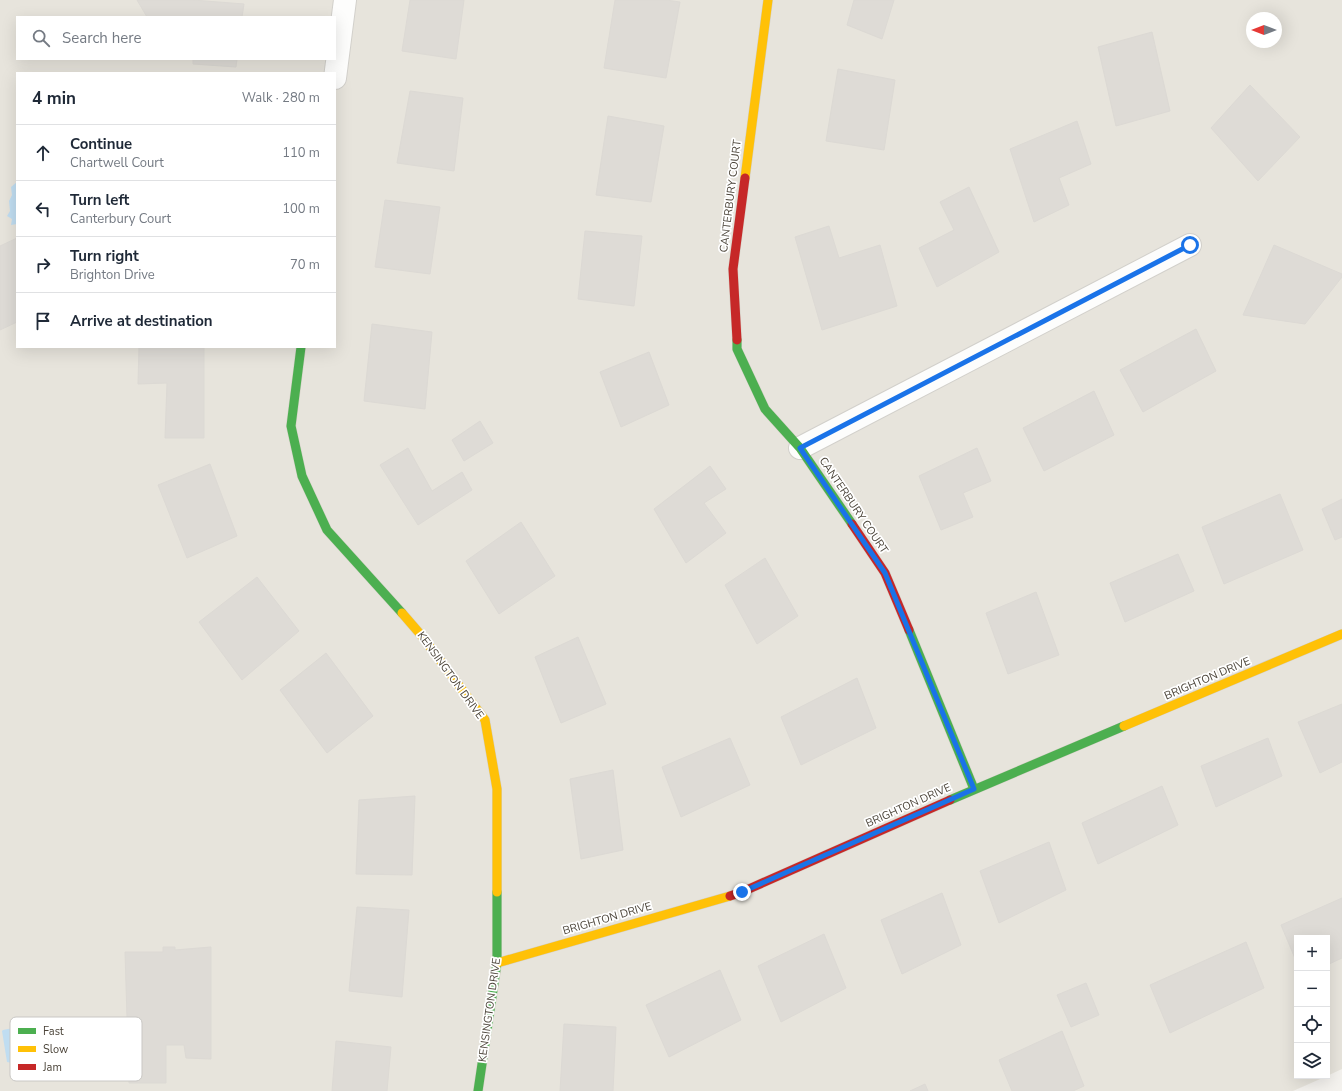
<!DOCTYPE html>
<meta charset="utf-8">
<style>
body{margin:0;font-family:"Nunito Sans",sans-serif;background:#f6f6f7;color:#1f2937}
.controls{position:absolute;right:12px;bottom:12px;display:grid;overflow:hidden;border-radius:0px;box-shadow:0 4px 16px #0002}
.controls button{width:36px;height:36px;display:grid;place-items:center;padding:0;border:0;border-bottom:1px solid #e0e1e3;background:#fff;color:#1f2937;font:20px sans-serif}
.compass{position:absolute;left:1246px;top:12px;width:36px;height:36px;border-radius:50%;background:#fff;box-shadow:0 4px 16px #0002;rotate:270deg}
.stop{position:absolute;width:12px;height:12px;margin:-9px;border:3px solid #1a73e8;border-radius:50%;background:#fff}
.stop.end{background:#1a73e8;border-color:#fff;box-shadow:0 1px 4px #0008}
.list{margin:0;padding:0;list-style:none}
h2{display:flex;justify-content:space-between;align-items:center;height:52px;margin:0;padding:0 16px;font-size:17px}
h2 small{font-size:13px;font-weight:400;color:#747a83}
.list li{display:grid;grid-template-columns:26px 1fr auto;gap:12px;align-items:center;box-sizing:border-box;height:56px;padding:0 16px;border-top:1px solid #e0e1e3}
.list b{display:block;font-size:15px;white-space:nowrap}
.list p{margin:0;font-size:13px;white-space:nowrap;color:#747a83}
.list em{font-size:13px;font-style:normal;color:#747a83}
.icon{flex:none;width:22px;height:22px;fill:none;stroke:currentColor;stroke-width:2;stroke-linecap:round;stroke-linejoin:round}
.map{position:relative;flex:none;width:1342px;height:1091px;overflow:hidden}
.search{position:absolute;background:#fff;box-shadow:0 4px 16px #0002;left:16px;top:16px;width:320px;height:44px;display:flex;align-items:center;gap:10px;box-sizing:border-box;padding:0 14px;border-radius:0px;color:#747a83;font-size:15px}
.panel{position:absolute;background:#fff;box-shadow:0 4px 16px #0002;left:16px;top:72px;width:320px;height:276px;border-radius:0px}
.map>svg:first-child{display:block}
.residential{fill:#e7e4dc;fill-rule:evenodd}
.water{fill:#c0ddf1}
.building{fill:#dedbd6;stroke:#dcd9d4}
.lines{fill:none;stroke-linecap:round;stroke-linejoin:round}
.street-casing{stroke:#d2d0cb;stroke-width:24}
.fast-casing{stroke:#d3cfc5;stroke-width:10}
.slow-casing{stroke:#d3cfc5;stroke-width:10}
.jam-casing{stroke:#d3cfc5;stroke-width:10}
.street{stroke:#fdfdfc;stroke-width:22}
.fast{stroke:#4caf50;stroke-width:9}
.slow{stroke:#ffc107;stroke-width:9}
.jam{stroke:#c62828;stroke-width:9}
.route{stroke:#1a73e8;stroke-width:5}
.labels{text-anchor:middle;stroke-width:3.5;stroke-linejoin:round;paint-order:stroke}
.street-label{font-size:11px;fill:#4b4439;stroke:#fff}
.key{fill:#fff;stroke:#c9c7c4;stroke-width:1}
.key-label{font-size:11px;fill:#4b4439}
</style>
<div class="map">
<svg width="1342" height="1091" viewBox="0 0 1342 1091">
<rect width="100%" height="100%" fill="#f4f2ee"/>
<!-- residential -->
<path class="residential" d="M0,0H1342V1069L1327,1076V938H1297V1076H1327L1293,1091H0ZM17,17H335V59H17ZM1252,18H1276V42H1252ZM17,73H335V347H17Z"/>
<!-- water -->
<g class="water">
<path d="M17,182V224L11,225L12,219L7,216L10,211L9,201L12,195L11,187Z"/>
<path d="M18,1027L21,1028L26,1060L22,1061V1064L13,1066L12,1063L7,1062L2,1031L3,1030Z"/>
</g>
<!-- building -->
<g class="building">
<path d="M137,0H193L244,4L242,17H147Z"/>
<path d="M410,0H464L456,59L402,51Z"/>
<path d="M615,0H666L680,2L666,78L604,68Z"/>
<path d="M854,0H894L882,39L847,25Z"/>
<path d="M1152,32L1170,111L1116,126L1098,47Z"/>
<path d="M193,59H237L236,67L193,64Z"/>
<path d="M838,69L895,80L884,150L826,141Z"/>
<path d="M1250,85L1300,137L1258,181L1211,128Z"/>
<path d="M410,91L463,98L454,171L397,163Z"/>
<path d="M608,116L664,126L651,202L596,195Z"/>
<path d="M1077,121L1091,164L1059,178L1069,205L1034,222L1010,149Z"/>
<path d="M969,187L999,252L937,287L919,248L954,230L940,202Z"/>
<path d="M385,200L440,207L430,274L375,267Z"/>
<path d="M829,226L839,258L880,245L897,306L822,330L795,237Z"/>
<path d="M585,231L642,236L634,306L578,299Z"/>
<path d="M17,238V322L0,330V246Z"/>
<path d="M1274,245L1342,274V277L1305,324L1243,315Z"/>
<path d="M372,324L432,332L425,409L364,401Z"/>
<path d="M1196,329L1216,371L1143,412L1120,370Z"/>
<path d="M139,347L204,348V438H165L167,383L138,384Z"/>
<path d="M649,352L669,405L621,427L600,372Z"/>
<path d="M1094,391L1114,435L1044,471L1023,428Z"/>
<path d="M480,421L493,443L464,461L452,440Z"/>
<path d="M408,448L432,491L462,472L472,490L418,525L380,465Z"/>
<path d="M977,448L991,481L963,493L973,517L941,530L919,476Z"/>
<path d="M210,464L237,536L187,558L158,485Z"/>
<path d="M710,466L726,489L704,503L726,533L686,563L654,509Z"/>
<path d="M1280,494L1303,550L1224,584L1202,527Z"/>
<path d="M1342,499V537L1335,540L1322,509Z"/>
<path d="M521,522L555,576L499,614L466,561Z"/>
<path d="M1178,554L1194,591L1125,622L1110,583Z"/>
<path d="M765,558L798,616L757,644L725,585Z"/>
<path d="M257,577L299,631L242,680L199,622Z"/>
<path d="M1036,592L1059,655L1008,674L986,613Z"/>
<path d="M578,637L606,704L561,723L535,657Z"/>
<path d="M326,653L373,716L327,753L280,690Z"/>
<path d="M857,678L876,728L801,765L781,717Z"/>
<path d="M1342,704V762L1320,773L1298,722Z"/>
<path d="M730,738L750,785L681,817L662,767Z"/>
<path d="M1268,738L1282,776L1216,807L1201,766Z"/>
<path d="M613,770L623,850L581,859L570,779Z"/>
<path d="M1162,786L1178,825L1098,864L1082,823Z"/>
<path d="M415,796L412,875L356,874L359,800Z"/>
<path d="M1049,842L1066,890L999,923L980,871Z"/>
<path d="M942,893L961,945L902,974L881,920Z"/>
<path d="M1342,898V958L1327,965V938H1297V963L1281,925Z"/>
<path d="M357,907L409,910L402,997L349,991Z"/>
<path d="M824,934L846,988L781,1022L758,966Z"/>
<path d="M1246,942L1264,988L1170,1033L1150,985Z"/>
<path d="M163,947H175V950L211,947V1059L186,1058L184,1045H166V1083H129L125,952H163Z"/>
<path d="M720,970L741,1020L669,1057L646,1005Z"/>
<path d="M1086,983L1099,1015L1071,1027L1057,995Z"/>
<path d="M564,1024L616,1027L613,1091H560Z"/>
<path d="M1062,1031L1084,1086L1073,1091H1012L999,1060Z"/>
<path d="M336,1041L391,1047L387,1091H332Z"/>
<path d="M925,1084L928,1091H910Z"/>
</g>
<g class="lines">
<defs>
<g id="street">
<path d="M335,78L345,0"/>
<path d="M800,448L1190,245"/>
</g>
<g id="fast">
<path d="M737,340V349L765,409L800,448L852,524"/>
<path d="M301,347L291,426L302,476L327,530L402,613"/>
<path d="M909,630L974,789"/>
<path d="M950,800L1124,726"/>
<path d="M478,1091L497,963V892"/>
</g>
<g id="slow">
<path d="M745,178L768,0"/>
<path d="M402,613L421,635L485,720L497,789V892"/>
<path d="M1124,726L1342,634"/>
<path d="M497,963L730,896"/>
</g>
<g id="jam">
<path d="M737,340L733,269L745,178"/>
<path d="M852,524L885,573L909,630"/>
<path d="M730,896L742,892L950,800"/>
</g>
</defs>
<!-- street casing -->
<use href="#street" class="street-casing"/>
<!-- fast casing -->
<use href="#fast" class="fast-casing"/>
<!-- slow casing -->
<use href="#slow" class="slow-casing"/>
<!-- jam casing -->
<use href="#jam" class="jam-casing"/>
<!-- street -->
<use href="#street" class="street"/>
<!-- fast -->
<use href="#fast" class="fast"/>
<!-- slow -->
<use href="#slow" class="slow"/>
<!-- jam -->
<use href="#jam" class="jam"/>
</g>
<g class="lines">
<!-- route -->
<path class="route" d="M742,892L974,789L885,573L800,448L1190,245"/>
</g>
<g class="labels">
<!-- street labels -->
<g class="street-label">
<text transform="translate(730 196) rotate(-83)" y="4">CANTERBURY COURT</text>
<text transform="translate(854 505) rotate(56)" y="4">CANTERBURY COURT</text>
<text transform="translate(451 675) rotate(54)" y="4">KENSINGTON DRIVE</text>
<text transform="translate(1207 678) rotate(-23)" y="4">BRIGHTON DRIVE</text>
<text transform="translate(908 805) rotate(-24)" y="4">BRIGHTON DRIVE</text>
<text transform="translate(607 918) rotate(-16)" y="4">BRIGHTON DRIVE</text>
<text transform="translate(489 1010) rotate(-82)" y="4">KENSINGTON DRIVE</text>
</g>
</g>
<!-- legend -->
<rect x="10" y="1017" width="132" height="64" rx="6" class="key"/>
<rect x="18" y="1028" width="18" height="6" fill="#4caf50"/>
<rect x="18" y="1046" width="18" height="6" fill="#ffc107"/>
<rect x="18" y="1064" width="18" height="6" fill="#c62828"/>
<g class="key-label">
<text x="43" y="1035">Fast</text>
<text x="43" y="1053">Slow</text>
<text x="43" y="1071">Jam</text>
</g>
</svg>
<div class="controls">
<button>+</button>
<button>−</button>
<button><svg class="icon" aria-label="locate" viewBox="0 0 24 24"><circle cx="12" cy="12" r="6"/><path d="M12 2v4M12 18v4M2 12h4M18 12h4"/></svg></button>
<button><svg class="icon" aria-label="layers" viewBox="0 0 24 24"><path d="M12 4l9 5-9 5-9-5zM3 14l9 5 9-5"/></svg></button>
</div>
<svg class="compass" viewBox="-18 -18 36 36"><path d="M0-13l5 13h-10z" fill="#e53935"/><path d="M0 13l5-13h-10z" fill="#747a83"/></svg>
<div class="stop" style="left:1190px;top:245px"></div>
<div class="stop end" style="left:742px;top:892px"></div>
<div class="search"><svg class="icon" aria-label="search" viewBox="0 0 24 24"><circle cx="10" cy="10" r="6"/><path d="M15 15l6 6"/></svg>Search here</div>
<section class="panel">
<h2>4 min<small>Walk · 280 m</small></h2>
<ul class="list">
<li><svg class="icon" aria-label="ahead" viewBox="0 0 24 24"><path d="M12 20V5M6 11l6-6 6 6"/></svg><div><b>Continue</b><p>Chartwell Court</p></div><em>110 m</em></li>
<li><svg class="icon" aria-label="left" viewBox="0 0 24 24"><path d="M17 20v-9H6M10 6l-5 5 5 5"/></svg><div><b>Turn left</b><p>Canterbury Court</p></div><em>100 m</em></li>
<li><svg class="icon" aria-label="right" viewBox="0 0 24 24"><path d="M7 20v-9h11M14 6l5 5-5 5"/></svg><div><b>Turn right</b><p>Brighton Drive</p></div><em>70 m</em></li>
<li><svg class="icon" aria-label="arrive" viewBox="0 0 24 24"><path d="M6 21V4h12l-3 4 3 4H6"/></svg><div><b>Arrive at destination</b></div></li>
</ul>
</section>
</div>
